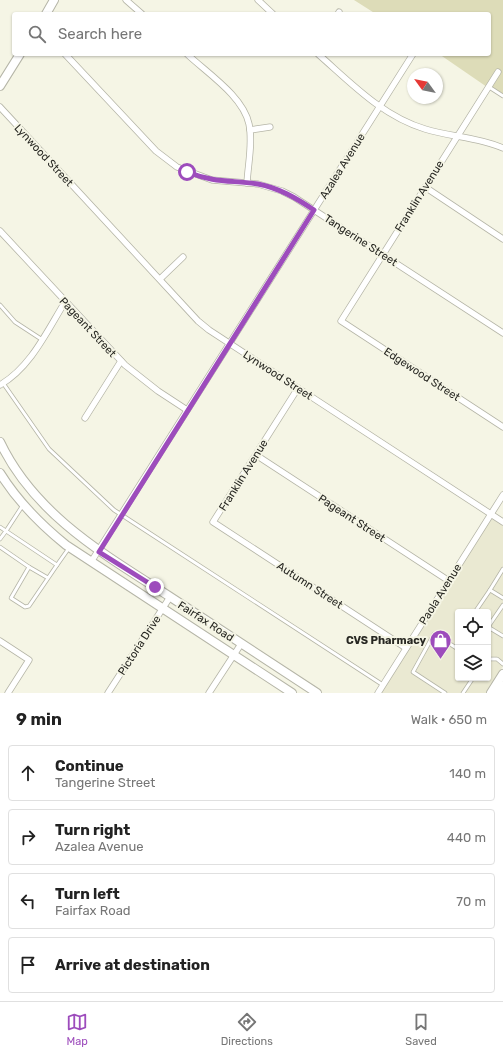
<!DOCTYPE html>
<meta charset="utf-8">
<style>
body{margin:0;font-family:Rubik,sans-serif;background:#f2f2f2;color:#222}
.controls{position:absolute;right:12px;bottom:12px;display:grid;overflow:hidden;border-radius:4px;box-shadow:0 1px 3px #0004}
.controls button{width:36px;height:36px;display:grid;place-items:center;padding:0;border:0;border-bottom:1px solid #e0e0e0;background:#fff;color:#222;font:20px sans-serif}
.compass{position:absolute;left:407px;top:68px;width:36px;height:36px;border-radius:50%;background:#fff;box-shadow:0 1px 3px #0004;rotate:303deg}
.stop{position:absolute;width:12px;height:12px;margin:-9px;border:3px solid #9d4cbc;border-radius:50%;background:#fff}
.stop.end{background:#9d4cbc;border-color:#fff;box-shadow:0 1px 4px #0008}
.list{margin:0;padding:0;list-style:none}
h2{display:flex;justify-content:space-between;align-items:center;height:52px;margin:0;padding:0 16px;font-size:17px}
h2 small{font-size:13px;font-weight:400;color:#767676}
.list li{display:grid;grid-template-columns:26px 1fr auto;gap:12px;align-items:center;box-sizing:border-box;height:56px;margin:0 8px 8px;padding:0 8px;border:1px solid #e0e0e0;border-radius:4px}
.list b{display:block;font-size:15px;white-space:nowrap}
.list p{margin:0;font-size:13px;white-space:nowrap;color:#767676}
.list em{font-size:13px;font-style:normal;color:#767676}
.icon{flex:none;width:22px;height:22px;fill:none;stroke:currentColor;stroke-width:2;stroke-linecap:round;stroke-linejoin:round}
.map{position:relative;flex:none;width:503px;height:693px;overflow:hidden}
.search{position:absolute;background:#fff;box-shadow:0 1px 3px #0004;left:12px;right:12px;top:12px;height:44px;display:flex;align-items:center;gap:10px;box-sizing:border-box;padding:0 14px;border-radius:4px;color:#767676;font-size:15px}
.sheet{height:308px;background:#fff}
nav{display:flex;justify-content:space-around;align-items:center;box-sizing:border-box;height:56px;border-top:1px solid #e0e0e0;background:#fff;font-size:11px;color:#767676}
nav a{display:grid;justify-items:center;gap:2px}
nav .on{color:#9d4cbc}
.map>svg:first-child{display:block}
.built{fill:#eae9d2;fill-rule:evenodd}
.green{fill:#dddcb8}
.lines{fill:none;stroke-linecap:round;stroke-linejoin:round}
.lane-casing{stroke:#b5b5a7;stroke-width:4.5}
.street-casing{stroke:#b5b5a7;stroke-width:7}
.secondary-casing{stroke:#b5b5a7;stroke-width:10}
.lane{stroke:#fff;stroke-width:3}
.street{stroke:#fff;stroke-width:5.5}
.secondary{stroke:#fff;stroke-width:8}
.route{stroke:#9d4cbc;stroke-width:5}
.labels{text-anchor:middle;stroke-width:4;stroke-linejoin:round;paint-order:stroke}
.street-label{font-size:11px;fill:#272722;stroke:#f5f5e5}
.poi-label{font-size:11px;font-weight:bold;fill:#272722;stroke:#f5f5e5;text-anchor:end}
</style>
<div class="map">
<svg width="503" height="693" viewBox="0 0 503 693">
<rect width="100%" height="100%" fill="#f5f5e5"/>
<!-- built -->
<path class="built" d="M491,517L503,525V666L486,693H380ZM458,612H488V678H458Z"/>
<!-- green -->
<path class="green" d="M354,0H503V98L439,54H489V14H376Z"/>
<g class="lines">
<defs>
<g id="lane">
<path d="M489,87L503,96"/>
<path d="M0,305L15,322L41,339"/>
<path d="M3,383L49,449L114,510L383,685"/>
<path d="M23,505L6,531L57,565L69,548"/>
<path d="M0,527L6,531L0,539"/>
<path d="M0,547L29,567"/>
<path d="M503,569L490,590L503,598"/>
<path d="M48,578L29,567L11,598L25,607L29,606L57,565"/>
<path d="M475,612L490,590"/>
<path d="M488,627L503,605"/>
<path d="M488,627L503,636"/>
<path d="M488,659H497L503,664"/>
<path d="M445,693L413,672L434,634L458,649"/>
<path d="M463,693L473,678"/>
</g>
<g id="street">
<path d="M126,0L142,14"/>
<path d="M258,0L273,14"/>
<path d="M338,14L339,12"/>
<path d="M65,54L156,151L177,167L212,180L258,184L282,191L294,197L503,333"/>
<path d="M187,54C207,73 243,96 249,124C253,143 248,164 247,183"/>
<path d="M318,54C351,83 382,116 425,129C451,137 478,137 503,148"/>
<path d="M498,72L341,321L503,427"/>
<path d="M0,107L198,321L209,330L503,522"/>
<path d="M250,130L270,127"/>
<path d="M425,187L503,239"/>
<path d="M0,231L125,365L158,391L187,410"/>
<path d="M160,279L183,257"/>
<path d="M0,385C31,367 47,331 65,302"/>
<path d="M298,388L213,522L406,648"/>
<path d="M85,418L121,361"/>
<path d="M256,455L449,581"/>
<path d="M91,562L413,54"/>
<path d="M0,641L29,660L8,693"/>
<path d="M108,693L170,597"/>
<path d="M209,693L241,644"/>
<path d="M378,693L503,495"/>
</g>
<g id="secondary">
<path d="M46,14L54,0"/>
<path d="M0,86L20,54"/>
<path d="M0,442C35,516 107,556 172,598C221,630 269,662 317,693"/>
<path d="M0,473C18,502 40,524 66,545L292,693"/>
<path d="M491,693L503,674"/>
<path d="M498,693L503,686"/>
</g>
</defs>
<!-- lane casing -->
<use href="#lane" class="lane-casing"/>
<!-- street casing -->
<use href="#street" class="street-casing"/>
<!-- secondary casing -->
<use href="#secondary" class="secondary-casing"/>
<!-- lane -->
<use href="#lane" class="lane"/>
<!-- street -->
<use href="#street" class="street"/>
<!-- secondary -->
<use href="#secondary" class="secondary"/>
</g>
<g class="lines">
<!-- route -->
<path class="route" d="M155,587L99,552L314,210C296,198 279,188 258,184C231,180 215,183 187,172"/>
</g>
<!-- icons -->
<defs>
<symbol id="shop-pin" viewBox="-11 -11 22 30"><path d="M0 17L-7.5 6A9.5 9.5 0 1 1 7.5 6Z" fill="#9d4cbc" stroke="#f5f5e5"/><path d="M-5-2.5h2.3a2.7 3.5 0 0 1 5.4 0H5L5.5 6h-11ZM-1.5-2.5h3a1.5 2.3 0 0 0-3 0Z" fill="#fff"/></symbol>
</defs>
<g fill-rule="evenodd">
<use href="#shop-pin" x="428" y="628" width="25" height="34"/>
</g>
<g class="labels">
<!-- street labels -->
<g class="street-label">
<text transform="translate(44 155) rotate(47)" y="4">Lynwood Street</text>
<text transform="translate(342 166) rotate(-58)" y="4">Azalea Avenue</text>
<text transform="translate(419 196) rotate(-58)" y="4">Franklin Avenue</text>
<text transform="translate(361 240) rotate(33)" y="4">Tangerine Street</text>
<text transform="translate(88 327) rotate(47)" y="4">Pageant Street</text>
<text transform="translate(422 374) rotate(33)" y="4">Edgewood Street</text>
<text transform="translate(278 375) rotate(33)" y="4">Lynwood Street</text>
<text transform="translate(243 475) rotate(-58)" y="4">Franklin Avenue</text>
<text transform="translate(352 518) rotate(33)" y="4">Pageant Street</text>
<text transform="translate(310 585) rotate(33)" y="4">Autumn Street</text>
<text transform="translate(440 594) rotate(-58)" y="4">Paola Avenue</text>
<text transform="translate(206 621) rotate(33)" y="4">Fairfax Road</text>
<text transform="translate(139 645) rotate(-57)" y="4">Pictoria Drive</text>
</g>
<!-- poi labels -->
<g class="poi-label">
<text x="426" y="644">CVS Pharmacy</text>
</g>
</g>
</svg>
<div class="controls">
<button><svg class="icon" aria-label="locate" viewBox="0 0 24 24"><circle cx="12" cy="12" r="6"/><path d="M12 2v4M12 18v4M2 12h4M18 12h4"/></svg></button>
<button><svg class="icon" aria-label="layers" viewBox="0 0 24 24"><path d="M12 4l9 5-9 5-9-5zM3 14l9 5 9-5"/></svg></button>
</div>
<svg class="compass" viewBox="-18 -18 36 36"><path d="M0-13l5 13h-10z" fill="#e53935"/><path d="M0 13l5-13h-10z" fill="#767676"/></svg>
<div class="stop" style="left:187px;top:172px"></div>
<div class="stop end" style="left:155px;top:587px"></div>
<div class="search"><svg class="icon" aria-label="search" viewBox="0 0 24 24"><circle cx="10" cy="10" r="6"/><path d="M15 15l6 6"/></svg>Search here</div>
</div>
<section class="sheet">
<h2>9 min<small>Walk · 650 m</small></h2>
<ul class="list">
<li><svg class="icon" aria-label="ahead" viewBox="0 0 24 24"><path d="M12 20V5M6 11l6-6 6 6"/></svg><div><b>Continue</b><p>Tangerine Street</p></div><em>140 m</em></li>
<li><svg class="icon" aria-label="right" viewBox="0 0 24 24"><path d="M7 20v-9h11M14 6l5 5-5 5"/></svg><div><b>Turn right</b><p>Azalea Avenue</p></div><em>440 m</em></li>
<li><svg class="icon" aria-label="left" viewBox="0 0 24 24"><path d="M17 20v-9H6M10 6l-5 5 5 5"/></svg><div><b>Turn left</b><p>Fairfax Road</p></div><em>70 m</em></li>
<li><svg class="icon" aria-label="arrive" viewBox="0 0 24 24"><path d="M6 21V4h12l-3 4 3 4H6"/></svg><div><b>Arrive at destination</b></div></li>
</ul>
</section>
<nav>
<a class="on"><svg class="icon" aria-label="map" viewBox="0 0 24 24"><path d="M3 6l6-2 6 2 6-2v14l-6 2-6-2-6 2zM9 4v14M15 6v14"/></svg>Map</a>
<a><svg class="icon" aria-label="directions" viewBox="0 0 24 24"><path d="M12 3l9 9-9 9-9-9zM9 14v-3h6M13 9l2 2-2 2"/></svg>Directions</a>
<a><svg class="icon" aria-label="saved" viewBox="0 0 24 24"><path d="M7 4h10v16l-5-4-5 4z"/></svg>Saved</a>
</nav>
